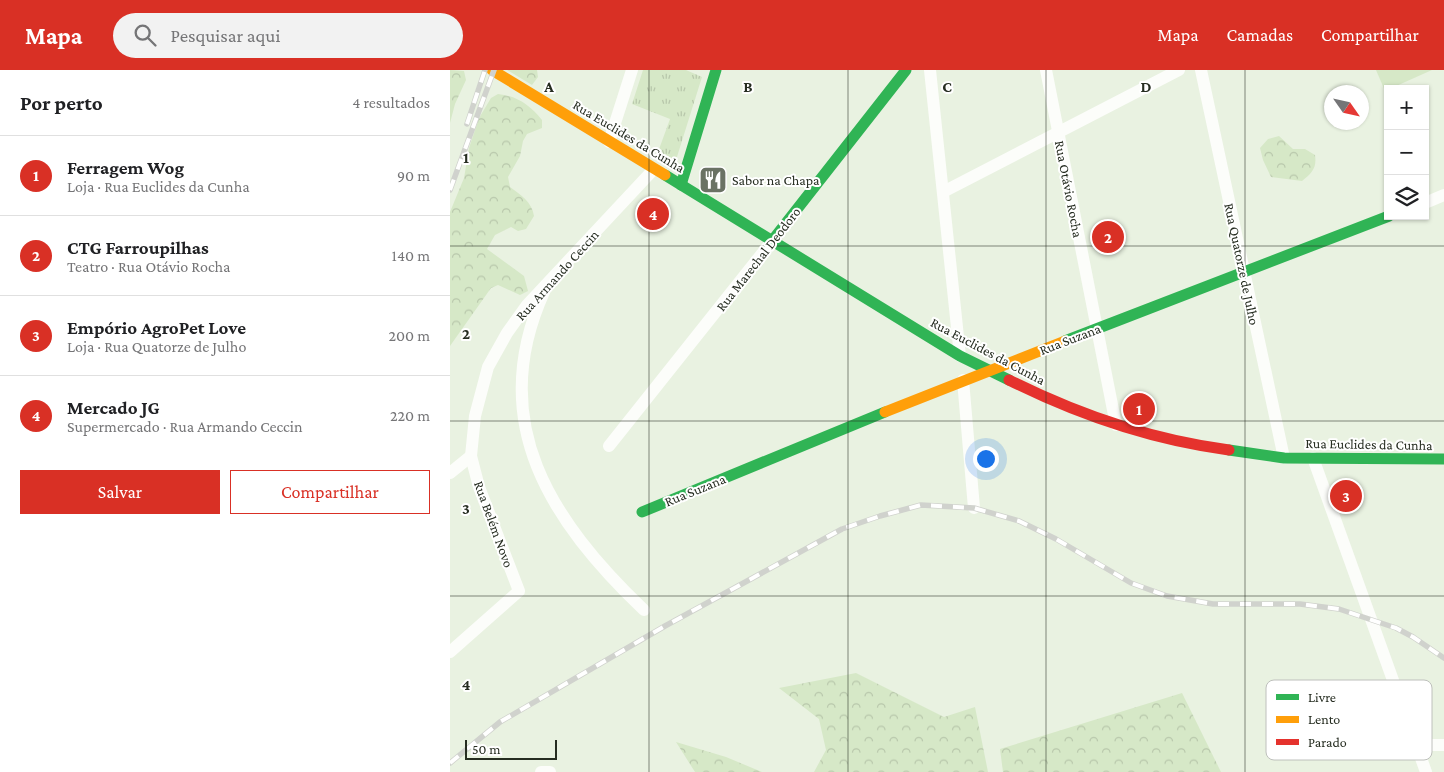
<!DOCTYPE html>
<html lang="pt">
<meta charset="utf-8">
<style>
body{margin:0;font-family:"Crimson Pro",serif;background:#f2f2f2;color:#202124}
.controls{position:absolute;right:15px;top:15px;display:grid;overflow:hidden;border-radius:0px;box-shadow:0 1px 4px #0004}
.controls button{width:45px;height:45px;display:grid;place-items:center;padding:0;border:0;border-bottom:1px solid #e0e0e0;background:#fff;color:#202124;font:25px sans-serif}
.compass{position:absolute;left:874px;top:15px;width:45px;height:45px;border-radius:50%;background:#fff;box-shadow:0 1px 4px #0004;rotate:124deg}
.scale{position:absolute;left:15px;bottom:12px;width:92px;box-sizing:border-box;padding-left:5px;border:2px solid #262d21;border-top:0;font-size:14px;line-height:18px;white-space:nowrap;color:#262d21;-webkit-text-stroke:4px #fff;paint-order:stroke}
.you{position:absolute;left:535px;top:388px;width:18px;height:18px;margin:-12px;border:4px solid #fff;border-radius:50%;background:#1a73e8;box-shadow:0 0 0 8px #1a73e833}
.badge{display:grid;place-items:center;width:32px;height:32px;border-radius:50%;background:#d93025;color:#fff;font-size:16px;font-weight:700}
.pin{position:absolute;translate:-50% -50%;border:2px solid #fff;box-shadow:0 1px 5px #0006}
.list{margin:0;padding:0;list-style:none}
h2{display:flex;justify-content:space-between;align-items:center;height:65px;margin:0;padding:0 20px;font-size:21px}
h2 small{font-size:16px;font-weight:400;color:#757577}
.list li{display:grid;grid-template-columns:32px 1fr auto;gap:15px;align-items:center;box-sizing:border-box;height:80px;padding:0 20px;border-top:1px solid #e0e0e0}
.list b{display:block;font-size:19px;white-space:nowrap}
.list p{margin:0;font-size:16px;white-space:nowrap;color:#757577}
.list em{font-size:16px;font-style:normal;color:#757577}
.actions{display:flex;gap:10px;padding:15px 20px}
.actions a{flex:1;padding:11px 0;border:1px solid #d93025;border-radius:0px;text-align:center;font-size:18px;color:#d93025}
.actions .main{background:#d93025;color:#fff}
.icon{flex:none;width:28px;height:28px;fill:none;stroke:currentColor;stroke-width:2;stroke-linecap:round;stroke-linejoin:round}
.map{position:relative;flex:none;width:994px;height:702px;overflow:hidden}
header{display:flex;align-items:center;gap:30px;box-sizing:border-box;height:70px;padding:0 25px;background:#d93025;color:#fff}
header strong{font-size:24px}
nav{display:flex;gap:28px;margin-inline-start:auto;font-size:18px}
.search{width:350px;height:45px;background:#f2f2f2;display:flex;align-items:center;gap:12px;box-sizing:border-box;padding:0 18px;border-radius:28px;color:#757577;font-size:19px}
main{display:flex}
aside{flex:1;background:#fff}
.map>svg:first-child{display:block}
.grass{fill:url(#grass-tufts)}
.forest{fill:url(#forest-crowns)}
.pitch{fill:#d6e8c7}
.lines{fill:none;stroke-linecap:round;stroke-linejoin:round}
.street{stroke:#fcfdfa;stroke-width:12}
.fast{stroke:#30b455;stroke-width:11}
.slow{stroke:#ff9f0a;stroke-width:11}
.jam{stroke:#e5322d;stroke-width:11}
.rail-casing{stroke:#d0d2cd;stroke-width:5.5}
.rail{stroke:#fff;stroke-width:4;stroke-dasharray:11;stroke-linecap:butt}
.grid{fill:none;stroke:#262d21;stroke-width:1;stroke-opacity:0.55}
.labels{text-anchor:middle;stroke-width:4;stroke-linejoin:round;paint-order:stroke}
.street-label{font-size:14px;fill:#262d21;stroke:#fff}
.poi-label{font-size:14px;fill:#262d21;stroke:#fff;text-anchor:start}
.key{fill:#fff;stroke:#bec0bc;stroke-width:1}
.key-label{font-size:14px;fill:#262d21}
.grid-label{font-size:16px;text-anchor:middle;font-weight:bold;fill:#262d21;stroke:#fff;stroke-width:4;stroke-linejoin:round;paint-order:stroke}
</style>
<header>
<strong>Mapa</strong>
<div class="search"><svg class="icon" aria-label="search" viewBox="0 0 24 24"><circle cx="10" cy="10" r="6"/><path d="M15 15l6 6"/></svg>Pesquisar aqui</div>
<nav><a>Mapa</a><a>Camadas</a><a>Compartilhar</a></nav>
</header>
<main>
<aside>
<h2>Por perto<small>4 resultados</small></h2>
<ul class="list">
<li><span class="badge">1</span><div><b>Ferragem Wog</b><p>Loja · Rua Euclides da Cunha</p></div><em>90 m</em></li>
<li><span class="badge">2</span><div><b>CTG Farroupilhas</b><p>Teatro · Rua Otávio Rocha</p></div><em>140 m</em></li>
<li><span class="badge">3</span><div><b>Empório AgroPet Love</b><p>Loja · Rua Quatorze de Julho</p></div><em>200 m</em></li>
<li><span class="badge">4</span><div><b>Mercado JG</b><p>Supermercado · Rua Armando Ceccin</p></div><em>220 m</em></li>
</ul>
<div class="actions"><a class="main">Salvar</a><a>Compartilhar</a></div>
</aside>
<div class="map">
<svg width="994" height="702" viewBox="0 0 994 702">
<defs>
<pattern id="grass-tufts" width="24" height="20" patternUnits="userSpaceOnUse" patternTransform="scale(1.25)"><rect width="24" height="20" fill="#d6e8c7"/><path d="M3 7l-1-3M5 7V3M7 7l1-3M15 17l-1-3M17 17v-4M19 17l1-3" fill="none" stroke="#b8c7ab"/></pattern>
<pattern id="forest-crowns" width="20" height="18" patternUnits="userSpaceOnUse" patternTransform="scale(1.25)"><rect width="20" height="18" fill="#d6e8c7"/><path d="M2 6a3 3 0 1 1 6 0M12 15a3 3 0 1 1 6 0" fill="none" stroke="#b8c7ab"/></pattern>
</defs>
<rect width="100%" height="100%" fill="#e9f2e1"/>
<!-- grass -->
<path class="grass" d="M193,0H236L252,7L226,90L208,82L220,49L182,34Z"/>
<!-- forest -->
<g class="forest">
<path d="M0,0L14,1L16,10L5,34L0,53Z"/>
<path d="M57,0H87L88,7L82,15Z"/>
<path d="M48,24C67,26 80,35 92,50V58L77,64L73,71L70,86L58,107L60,117C71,125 82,132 84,146L76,159L68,161L61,157L45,165L37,179L74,206L78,221L70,225L48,215L41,218L0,276V142L14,108L19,78L29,48L41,28Z"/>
<path d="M829,66L843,79H855L865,85C867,98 862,103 852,111L821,107L813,90L810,78L818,69Z"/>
<path d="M406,603L494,647L525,637L538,702H364L376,680L369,649L329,618Z"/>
<path d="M732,623L771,702H553L550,679Z"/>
<path d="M226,672L276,687L312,702H245Z"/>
</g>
<!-- pitch -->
<path class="pitch" d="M926,0H982L935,21Z"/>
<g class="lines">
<!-- street -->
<g class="street">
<path d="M480,0L510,286"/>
<path d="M596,0L666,355"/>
<path d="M751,0L834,388"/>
<path d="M159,72L182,0"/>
<path d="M493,122L729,0"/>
<path d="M975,133L994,125"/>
<path d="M94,222C35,352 101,451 194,540"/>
<path d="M513,310L524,438"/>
<path d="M159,376L322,171"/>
<path d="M863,388L976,702"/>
<path d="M0,403L21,386"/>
<path d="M0,582L69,521L29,417L21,386L25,346L38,297L57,263L77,235L204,99"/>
<path d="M966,675H994"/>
<path d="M91,702H100"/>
</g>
<!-- fast -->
<g class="fast">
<path d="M215,105L510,286L559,310"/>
<path d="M231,115L266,0"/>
<path d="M322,171L456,0"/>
<path d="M615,271L939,146"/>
<path d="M779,380L834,388L994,389"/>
<path d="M192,442L435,342"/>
</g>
<!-- slow -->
<g class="slow">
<path d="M42,0L215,105"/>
<path d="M435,342L615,271"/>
</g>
<!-- jam -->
<path class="jam" d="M559,310C629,345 702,370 779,380"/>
<defs>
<g id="rail">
<path d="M17,54L35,0"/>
<path d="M0,120L44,0"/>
<path d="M0,693L50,652L215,556L392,459L430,446L471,435L524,438L569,451L606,469L681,513L717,526L763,534H850L889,539L946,558L963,567L994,588"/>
</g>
</defs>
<!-- rail casing -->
<use href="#rail" class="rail-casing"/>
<!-- rail -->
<use href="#rail" class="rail"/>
</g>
<!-- grid -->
<path class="grid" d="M199,0V702M398,0V702M596,0V702M795,0V702M0,176H994M0,351H994M0,526H994"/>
<!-- icons -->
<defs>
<symbol id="restaurant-square" viewBox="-11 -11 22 22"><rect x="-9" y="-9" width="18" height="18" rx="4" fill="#6a7264" stroke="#fff"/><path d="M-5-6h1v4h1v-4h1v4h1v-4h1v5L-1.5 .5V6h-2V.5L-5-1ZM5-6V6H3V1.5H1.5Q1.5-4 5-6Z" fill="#fff"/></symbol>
</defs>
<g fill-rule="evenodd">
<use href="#restaurant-square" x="247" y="94" width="32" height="32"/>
</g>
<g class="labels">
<!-- street labels -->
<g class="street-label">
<text transform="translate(179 66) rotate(31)" y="5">Rua Euclides da Cunha</text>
<text transform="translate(619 119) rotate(79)" y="5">Rua Otávio Rocha</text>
<text transform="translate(308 189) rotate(-52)" y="5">Rua Marechal Deodoro</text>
<text transform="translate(792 194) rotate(78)" y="5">Rua Quatorze de Julho</text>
<text transform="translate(107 205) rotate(-48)" y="5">Rua Armando Ceccin</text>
<text transform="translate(620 269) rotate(-21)" y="5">Rua Suzana</text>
<text transform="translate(538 281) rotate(28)" y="5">Rua Euclides da Cunha</text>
<text transform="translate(919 374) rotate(1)" y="5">Rua Euclides da Cunha</text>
<text transform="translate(245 420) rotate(-22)" y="5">Rua Suzana</text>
<text transform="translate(44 454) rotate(70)" y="5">Rua Belém Novo</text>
</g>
<!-- poi labels -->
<g class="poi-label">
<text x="282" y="115">Sabor na Chapa</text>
</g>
</g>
<!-- legend -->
<rect x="816" y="610" width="166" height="80" rx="8" class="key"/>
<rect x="826" y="624" width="23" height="6" fill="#30b455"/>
<rect x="826" y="646" width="23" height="7" fill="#ff9f0a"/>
<rect x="826" y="669" width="23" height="6" fill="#e5322d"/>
<g class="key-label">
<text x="858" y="632">Livre</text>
<text x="858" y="654">Lento</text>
<text x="858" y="677">Parado</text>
</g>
<g class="grid-label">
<text x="99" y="22">A</text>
<text x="298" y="22">B</text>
<text x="497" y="22">C</text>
<text x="696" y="22">D</text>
<text x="16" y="93">1</text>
<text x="16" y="269">2</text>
<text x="16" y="444">3</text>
<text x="16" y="620">4</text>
</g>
</svg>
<div class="controls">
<button>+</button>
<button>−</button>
<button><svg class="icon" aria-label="layers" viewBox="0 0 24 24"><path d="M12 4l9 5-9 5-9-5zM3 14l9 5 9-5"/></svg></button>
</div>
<svg class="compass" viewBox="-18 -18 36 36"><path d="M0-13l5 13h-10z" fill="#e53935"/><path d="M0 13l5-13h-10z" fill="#757577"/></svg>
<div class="scale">50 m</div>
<div class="you"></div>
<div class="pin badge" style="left:689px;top:339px">1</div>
<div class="pin badge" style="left:658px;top:167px">2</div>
<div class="pin badge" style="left:896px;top:426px">3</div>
<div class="pin badge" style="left:203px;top:144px">4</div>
</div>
</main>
